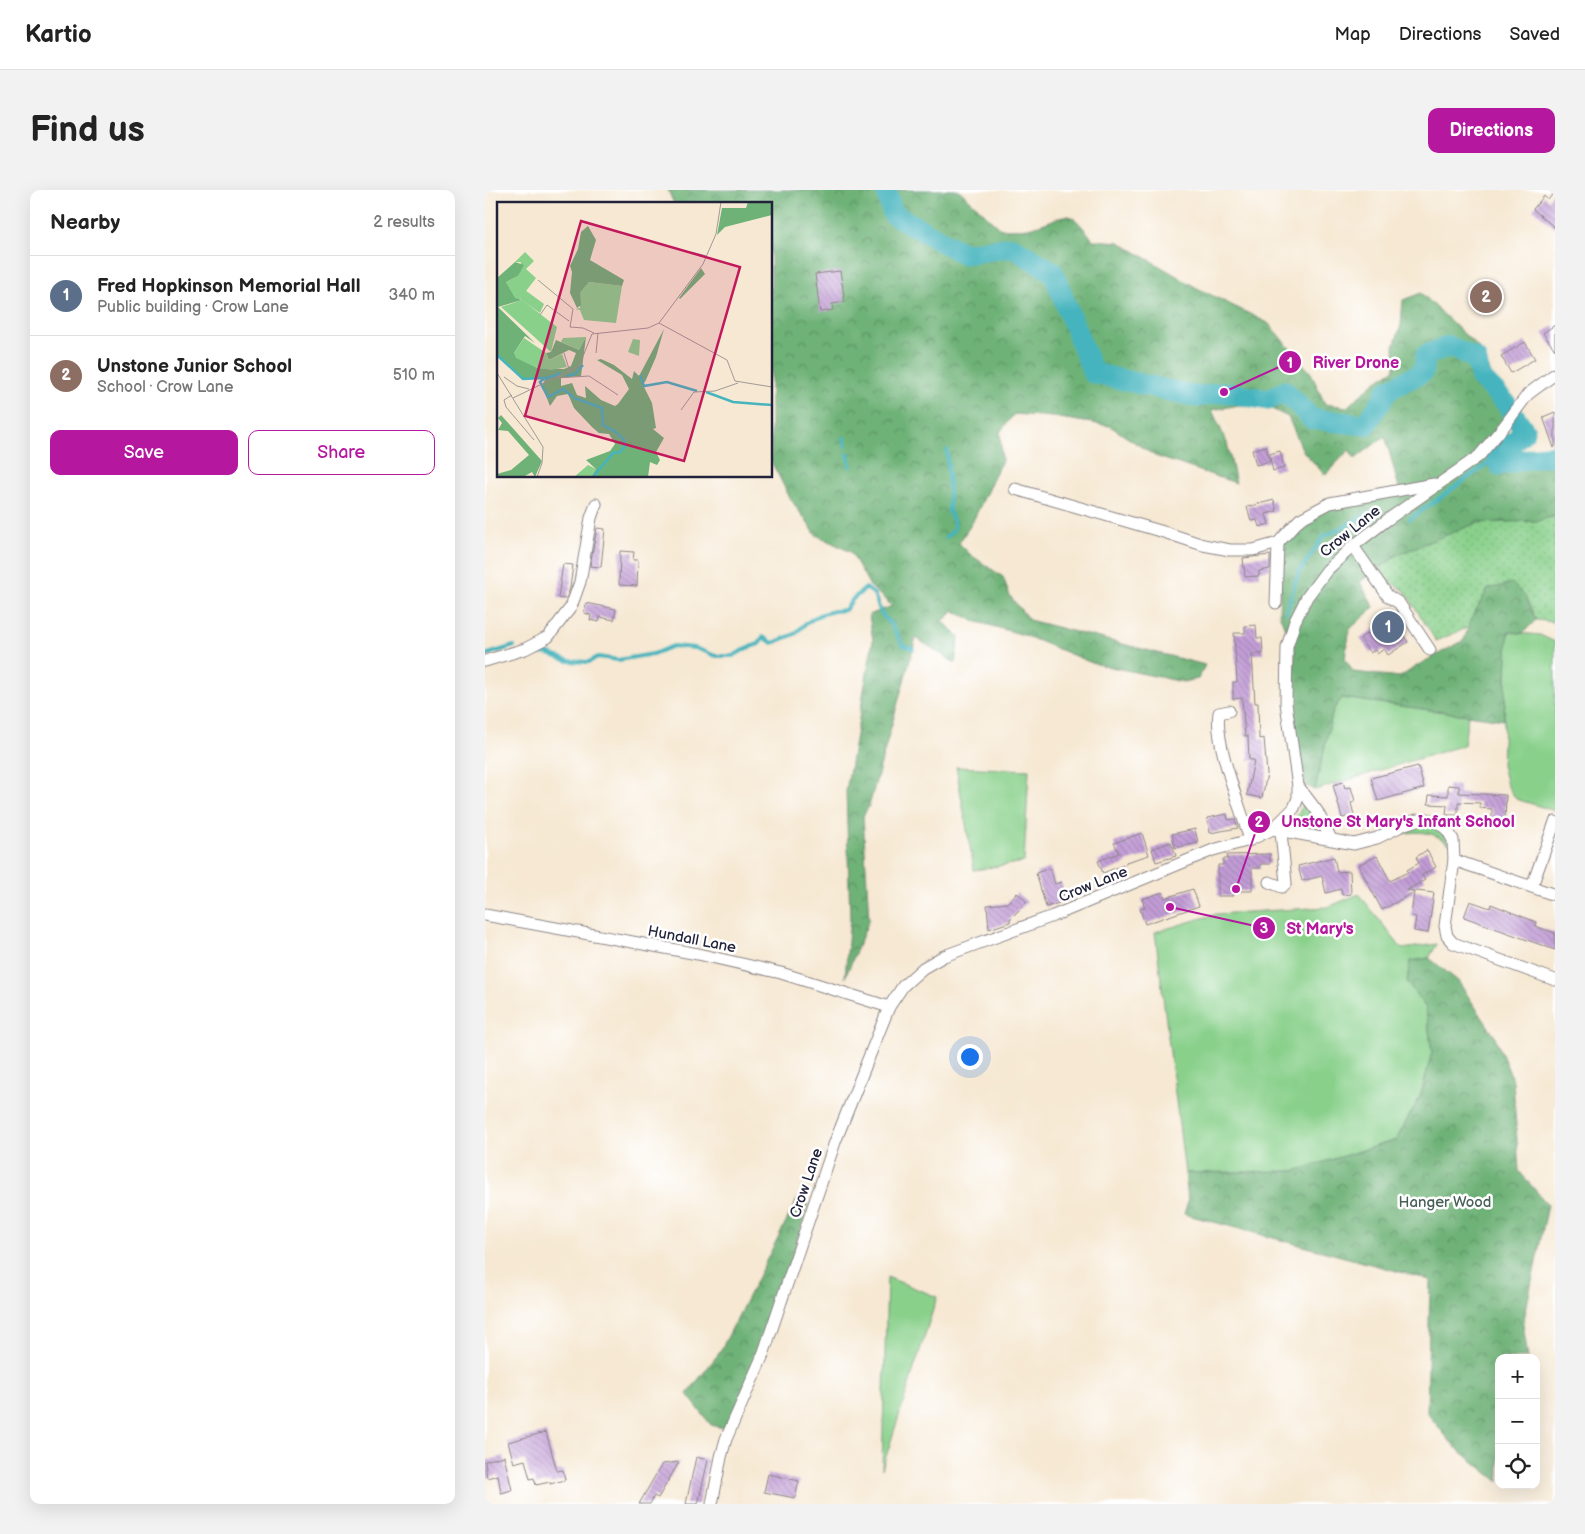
<!DOCTYPE html>
<meta charset="utf-8">
<style>
body{margin:0;font-family:"Balsamiq Sans",sans-serif;background:#f2f2f2;color:#222}
.controls{position:absolute;right:15px;bottom:15px;display:grid;overflow:hidden;border-radius:10px;box-shadow:0 5px 20px #0002}
.controls button{width:45px;height:45px;display:grid;place-items:center;padding:0;border:0;border-bottom:1px solid #e0e0e0;background:#fff;color:#222;font:25px sans-serif}
.you{position:absolute;left:484px;top:866px;width:18px;height:18px;margin:-12px;border:4px solid #fff;border-radius:50%;background:#1a73e8;box-shadow:0 0 0 8px #1a73e833}
.badge{display:grid;place-items:center;width:32px;height:32px;border-radius:50%;background:#b5179e;color:#fff;font-size:16px;font-weight:700}
.pin{position:absolute;translate:-50% -50%;border:2px solid #fff;box-shadow:0 1px 5px #0006}
.list{margin:0;padding:0;list-style:none}
h2{display:flex;justify-content:space-between;align-items:center;height:65px;margin:0;padding:0 20px;font-size:21px}
h2 small{font-size:16px;font-weight:400;color:#767676}
.list li{display:grid;grid-template-columns:32px 1fr auto;gap:15px;align-items:center;box-sizing:border-box;height:80px;padding:0 20px;border-top:1px solid #e0e0e0}
.list b{display:block;font-size:19px;white-space:nowrap}
.list p{margin:0;font-size:16px;white-space:nowrap;color:#767676}
.list em{font-size:16px;font-style:normal;color:#767676}
.actions{display:flex;gap:10px;padding:15px 20px}
.actions a{flex:1;padding:11px 0;border:1px solid #b5179e;border-radius:10px;text-align:center;font-size:18px;color:#b5179e}
.actions .main{background:#b5179e;color:#fff}
.icon{flex:none;width:28px;height:28px;fill:none;stroke:currentColor;stroke-width:2;stroke-linecap:round;stroke-linejoin:round}
.map{position:relative;flex:none;width:1070px;height:1314px;overflow:hidden;border-radius:10px}
header{display:flex;align-items:center;gap:30px;box-sizing:border-box;height:70px;padding:0 25px;background:#fff;border-bottom:1px solid #e0e0e0}
header strong{font-size:24px}
nav{display:flex;gap:28px;margin-inline-start:auto;font-size:18px}
.intro{display:flex;align-items:center;justify-content:space-between;box-sizing:border-box;height:120px;padding:0 30px}
h1{margin:0;font-size:35px}
.button{padding:12px 22px;border-radius:10px;background:#b5179e;color:#fff;font-size:18px;font-weight:700}
main{display:flex;gap:30px;padding:0 30px}
aside{flex:1;background:#fff;border-radius:10px;box-shadow:0 5px 20px #0002}
.map>svg:first-child{display:block}
.green{fill:#89d08b;stroke:#567963}
.forest{fill:url(#forest-crowns);stroke:#486a59}
.park{fill:url(#park-dots);stroke:#567963}
.lines{fill:none;stroke-linecap:round;stroke-linejoin:round}
.stream{stroke:#45b4be;stroke-width:4}
.river{stroke:#45b4be;stroke-width:21}
.building{fill:url(#building-back-hatch)}
.minor-casing{stroke:#8c8586;stroke-width:13}
.minor{stroke:#fff;stroke-width:11}
.labels{text-anchor:middle;stroke-width:5;stroke-linejoin:round;paint-order:stroke}
.street-label{font-size:15px;fill:#22223b;stroke:#fff}
.park-label{font-size:15px;fill:#465f57;stroke:#fff}
.inset-river{fill:none;stroke:#45b4be;stroke-width:2.5}
.inset-road{fill:none;stroke:#a19996;stroke-width:1}
.view{fill:#c2185b;fill-opacity:0.15;stroke:#c2185b;stroke-width:2.5}
.inset-edge{fill:none;stroke:#22223b;stroke-width:2.5}
.leader{fill:none;stroke:#b5179e;stroke-width:2}
.callout-dot{fill:#b5179e;stroke:#fff;stroke-width:2}
.mark-label{font-size:15px;text-anchor:middle;font-weight:bold;fill:#fff}
.callout-label{font-size:16px;text-anchor:middle;font-weight:bold;fill:#b5179e;stroke:#fff;stroke-width:5;stroke-linejoin:round;paint-order:stroke}
</style>
<header>
<strong>Kartio</strong>
<nav><a>Map</a><a>Directions</a><a>Saved</a></nav>
</header>
<div class="intro"><h1>Find us</h1><a class="button">Directions</a></div>
<main>
<aside>
<h2>Nearby<small>2 results</small></h2>
<ul class="list">
<li><span class="badge" style="background:#5c6f8a">1</span><div><b>Fred Hopkinson Memorial Hall</b><p>Public building · Crow Lane</p></div><em>340 m</em></li>
<li><span class="badge" style="background:#8d6e63">2</span><div><b>Unstone Junior School</b><p>School · Crow Lane</p></div><em>510 m</em></li>
</ul>
<div class="actions"><a class="main">Save</a><a>Share</a></div>
</aside>
<div class="map">
<svg width="1070" height="1314" viewBox="0 0 1070 1314">
<defs>
<pattern id="forest-crowns" width="20" height="18" patternUnits="userSpaceOnUse" patternTransform="scale(1.25)"><rect width="20" height="18" fill="#6eb277"/><path d="M2 6a3 3 0 1 1 6 0M12 15a3 3 0 1 1 6 0" fill="none" stroke="#5a9063"/></pattern>
<pattern id="park-dots" width="8" height="8" patternUnits="userSpaceOnUse" patternTransform="scale(1.25)"><rect width="8" height="8" fill="#89d08b"/><path d="M2 2h.1M6 6h.1" fill="none" stroke="#76b279" stroke-width="1.8" stroke-linecap="round"/></pattern>
<pattern id="building-back-hatch" width="6" height="6" patternUnits="userSpaceOnUse" patternTransform="scale(1.25)"><rect width="6" height="6" fill="#c39dd7"/><path d="M-1 5l2 2M0 0l6 6M5-1l2 2" fill="none" stroke="#9e80b0"/></pattern>
</defs>
<rect width="100%" height="100%" fill="#fff"/>
<filter id="ink" filterUnits="userSpaceOnUse"><feTurbulence type="fractalNoise" baseFrequency=".02" numOctaves="2"/><feDisplacementMap in="SourceGraphic" scale="10" xChannelSelector="R" yChannelSelector="G"/><feConvolveMatrix kernelMatrix="1 2 1 2 8 2 1 2 1" color-interpolation-filters="sRGB"/></filter>
<filter id="wash" filterUnits="userSpaceOnUse"><feTurbulence type="fractalNoise" baseFrequency=".0096" numOctaves="4" result="noise"/><feDisplacementMap in="SourceGraphic" scale="20" xChannelSelector="R" yChannelSelector="G"/><feGaussianBlur stdDeviation="1.12" result="paint"/><feColorMatrix in="noise" values="0 0 0 0 0 0 0 0 0 0 0 0 0 0 0 0 0 1.4 0 .05"/><feComposite in="paint" operator="in"/></filter>
<g filter="url(#wash)">
<rect width="100%" height="100%" fill="#f6e8d2"/>
<!-- green -->
<g class="green">
<path d="M1023,442L1055,445L1070,452V621L1031,609L1022,595L1017,575Z"/>
<path d="M857,508L983,525L979,555L830,600L848,520Z"/>
<path d="M471,577L544,580L539,672L489,680Z"/>
<path d="M822,613L835,638L832,641L807,637L805,634L814,623L818,614Z"/>
<path d="M944,633C953,639 961,644 964,654C945,639 933,642 911,644L932,635Z"/>
<path d="M874,704L917,759L952,754L944,768L925,771L922,792L941,818L947,862L936,905L911,950L810,981L700,983L670,742L731,724L843,717Z"/>
<path d="M402,1087L452,1107L397,1279Z"/>
</g>
<!-- forest -->
<g class="forest">
<path d="M183,0H474L516,39C526,38 538,40 547,37C585,27 580,13 608,50L634,52L712,98L783,133L826,183L840,214L862,217L890,192L910,179L909,157L916,135L918,110L936,103L995,159L1022,219L1008,267L1013,277L1070,267V326L1053,331L992,333L914,364L875,392L889,417L865,439L860,468L868,482L915,487L935,474L979,450L988,425L1003,399L1027,393L1040,405L1051,430L1038,443L1023,442L1019,530L857,508L848,520L830,600L820,595L808,515L810,462L794,424L797,347L814,335L845,317L916,305L900,246L870,269L864,260L840,285L818,261L803,227L787,219L754,215L727,220L742,253L751,293L670,266L625,236L568,227L529,224L515,242L517,270L487,333L474,353L486,365L518,387L525,406L544,430L720,475L713,489L698,492L607,473L539,445L489,431L469,421L458,431L474,447L470,473L431,448L384,616L378,626L384,730L360,788L365,727L361,601L388,450L384,425L407,416L385,396L366,362L331,345L305,308L286,271V14H189Z"/>
<path d="M944,768L973,791L1009,845L1028,891L1034,981L1063,1015L1038,1134L1043,1168H1014V1292L969,1256L942,1223L945,1090L699,1024L703,1011L700,983L810,981L911,950L936,905L947,862L941,818L922,792L925,771Z"/>
<path d="M314,1006L323,1014L296,1105L242,1239L226,1235L202,1204L235,1162Z"/>
</g>
<!-- park -->
<path class="park" d="M1070,326V432L1051,430L1040,406L1027,393L1003,399L988,425L984,437L951,451L919,400L904,392L895,378L914,364L992,333L1053,331Z"/>
<g class="lines">
<!-- stream -->
<g class="stream">
<path d="M359,248L361,256"/>
<path d="M363,264L365,276"/>
<path d="M925,329L1012,267"/>
<path d="M461,347L467,342L470,335L464,321V298L462,260"/>
<path d="M801,422L813,384L838,347L889,321"/>
<path d="M39,464L61,463L84,471L104,472L113,467L133,470L168,464L188,456L210,458L231,466H248L262,458L274,454L278,447L288,453L310,444L320,434L334,425L349,421L360,420L368,409L381,398L389,404L396,423L407,436L418,455L428,459"/>
<path d="M0,465L29,456"/>
</g>
<!-- river -->
<path class="river" d="M401,0L408,24L479,64L527,57L568,82L608,183L712,207L739,202L783,210L800,201L827,229L881,235L903,200L938,182L941,165L964,156L991,169L996,188L1020,212L1040,241L1012,267L1014,275L1052,267L1070,265"/>
</g>
<g id="blocks">
<!-- building -->
<g class="building">
<path d="M1070,1V38L1048,19L1059,6L1063,10Z"/>
<path d="M355,81L360,112L347,114L348,120L335,122L330,84Z"/>
<path d="M1070,135V160L1058,143Z"/>
<path d="M1040,152L1050,169L1026,183L1016,166Z"/>
<path d="M1070,222V257L1069,258L1058,227Z"/>
<path d="M781,256L785,271L771,275L767,260Z"/>
<path d="M795,261L799,278L788,281L784,264Z"/>
<path d="M789,310L792,321L781,324L784,334L774,337L772,330L766,331L762,317Z"/>
<path d="M112,338L120,339L116,377L105,376Z"/>
<path d="M135,361L149,362L148,370H153L152,396L134,395Z"/>
<path d="M785,365V379L774,381V386L760,387L758,368Z"/>
<path d="M78,374L88,375L85,398L81,409L73,408Z"/>
<path d="M101,413L131,419L129,430L115,427L114,432L105,430L106,425L99,423Z"/>
<path d="M907,428L923,452L903,465L899,459L892,464L890,460L885,463L875,448Z"/>
<path d="M771,435L772,448H777L778,464H767L770,513H773L774,549L779,548L782,584L777,608L762,605L769,570H764L763,546H760L757,508L748,509V492H752L749,443H760V436Z"/>
<path d="M933,576L939,598L893,611L886,588Z"/>
<path d="M858,592L860,598L866,597L870,611L866,613L869,625L857,628L848,595Z"/>
<path d="M963,595L974,596V603L1021,605L1020,631H1007V619L995,618V613L973,612V625H961L962,615L943,614L944,605L963,606Z"/>
<path d="M742,624L743,630L750,629L753,638L725,643L722,628Z"/>
<path d="M710,639L713,653L690,658L687,644Z"/>
<path d="M657,643L664,665L641,672V674L618,683L613,671L634,663L629,653Z"/>
<path d="M686,652L691,666L671,672L667,659Z"/>
<path d="M942,660L951,677L937,685L940,690L922,700L949,703L943,743L929,741L931,727L926,726L929,702L897,720L873,675L892,666L905,691L923,682L922,680L934,673L931,667Z"/>
<path d="M785,664V674H775V678H767V701H748V706H733V675H738V669H743L742,665Z"/>
<path d="M849,667L852,682L865,681L866,704L857,705L856,699L841,703L837,686L817,691L813,676Z"/>
<path d="M565,678L570,694L576,692L579,705L575,706L577,712L561,717L551,683Z"/>
<path d="M708,699L714,716L660,734L655,719L660,718L657,709L678,702L680,708Z"/>
<path d="M532,703L542,712L525,729V732L504,739L502,715L522,713Z"/>
<path d="M985,711L1005,718L1006,714L1051,732L1050,736L1070,743V760L979,727Z"/>
<path d="M61,1242L72,1281L78,1280L80,1290L65,1294V1292L51,1295L49,1288L45,1289L40,1270L29,1273L23,1252Z"/>
<path d="M19,1266L27,1300L16,1303L13,1285L2,1288L0,1271Z"/>
<path d="M211,1267L223,1270L213,1314H201Z"/>
<path d="M194,1272L173,1308L169,1306L165,1314H154L177,1274Z"/>
<path d="M283,1284L314,1291L310,1308L279,1302Z"/>
</g>
</g>
</g>
<g filter="url(#ink)">
<use href="#blocks" fill-opacity="0" stroke="#8c8586" stroke-width="1"/>
<g class="lines">
<defs>
<g id="minor">
<path d="M530,299L682,343L718,355L745,360H768L793,353L815,329L845,313L949,294"/>
<path d="M868,356L903,406L914,413L945,460"/>
<path d="M791,413L793,353"/>
<path d="M0,471L40,459L63,447L86,417L95,392L106,328L111,314"/>
<path d="M744,521L734,523C729,553 756,618 765,650"/>
<path d="M813,596L832,621L846,649"/>
<path d="M788,639L869,654L892,648L920,634L932,630L942,629L954,633L963,641L968,650L969,670L960,736L962,746L968,753L1070,790"/>
<path d="M969,670L1070,705"/>
<path d="M784,692L797,697L801,693L796,642"/>
<path d="M1047,696L1070,632"/>
<path d="M0,725L213,764L296,783L404,817"/>
<path d="M227,1314L236,1267L241,1249L278,1165L350,952L404,817L418,796L438,778L459,766L568,726L728,660L765,650L788,639L809,618L813,608V596L801,513L802,457L810,431L822,407L842,380L868,356L902,330L994,266L1020,235L1043,204L1070,184"/>
</g>
</defs>
<!-- minor casing -->
<use href="#minor" class="minor-casing"/>
<!-- minor -->
<use href="#minor" class="minor"/>
</g>
</g>
<g class="labels">
<!-- street labels -->
<g class="street-label">
<text transform="translate(865 341) rotate(-39)" y="5">Crow Lane</text>
<text transform="translate(608 694) rotate(-22)" y="5">Crow Lane</text>
<text transform="translate(207 749) rotate(11)" y="5">Hundall Lane</text>
<text transform="translate(321 993) rotate(-71)" y="5">Crow Lane</text>
</g>
<!-- park labels -->
<g class="park-label">
<text x="960" y="1017">Hanger Wood</text>
</g>
</g>
<!-- overview -->
<g transform="translate(12 12)">
<rect width="275" height="275" fill="#f6e8d2"/>
<path d="M28,50L37,59L29,67L39,76L23,97H18L9,80L21,74L24,60H18ZM92,80L125,84L119,121L87,118L83,108L78,107L83,106V91ZM25,98L60,125L54,150L4,105ZM89,135L82,148L64,140L66,136ZM136,137L143,138L142,154L131,150ZM91,263L99,267L94,275H77Z" fill="#89d08b"/>
<path d="M251,0H275V13L228,25L220,33L225,6H249ZM91,24L99,38L93,58L127,78L125,84L92,80L83,91L84,103L80,106L73,91L75,70L73,64L81,47L84,30ZM18,60L27,63L21,74L9,80L18,96L25,98L1,105L38,141L28,134L17,151L40,166L67,167L74,164L79,151L72,148L52,158L49,151L54,150L59,138L82,148L89,135L84,174L64,176V184L75,181L80,193L89,196L88,184L104,198L118,204L121,202L132,187L125,173L100,158L104,157L117,163L135,177L137,169L142,174L167,127L159,155L148,180L145,181L155,201L159,226L156,227L167,236L159,250L163,258L160,263L153,260L151,275H94L99,267L89,258L113,249L118,242L112,232L102,231L95,225L77,206L71,192L60,194L53,204L45,184L49,175L27,177L0,152V76ZM204,66L208,72L183,97L182,96ZM4,213L45,259L38,275L35,270L26,275H0V272L14,268L32,253L11,229L1,228L5,221L1,216Z" fill="#6eb277"/>
<path d="M28,88L47,102L43,111L23,97ZM27,136L49,151L52,158L65,152L70,165L54,168L40,166L19,156L17,151Z" fill="#89d08b"/>
<path class="inset-river" d="M0,153L26,177L48,176L43,180L51,195L66,187L77,196L105,206L106,223L119,230L127,238L128,244L123,250L116,251L96,275M143,173L147,184L170,180L200,189M69,174L78,172L86,163M48,177L64,171M209,190L236,200L275,203"/>
<path class="inset-road" d="M194,50L210,54M41,78L76,107L73,125L86,126L97,131M43,113L50,103L72,119M162,121L230,158L238,179L275,185M67,151L73,170M99,151L101,131M0,171L46,245L45,261L40,275M7,175L20,184L32,187M59,176L92,174L121,193M15,193L7,198L9,205L37,238M16,196L82,164L95,132L151,126L162,121L206,62L219,32L224,0M184,208L197,190L218,189L241,181"/>
<path class="view" d="M84,19L243,65L187,259L28,214Z"/>
<rect width="275" height="275" class="inset-edge"/>
</g>
<!-- callouts -->
<path class="leader" d="M739 202L805 172M751 699L774 632M685 717L779 738"/>
<g class="callout-dot">
<circle cx="739" cy="202" r="5"/>
<circle cx="751" cy="699" r="5"/>
<circle cx="685" cy="717" r="5"/>
<circle cx="805" cy="172" r="12"/>
<circle cx="774" cy="632" r="12"/>
<circle cx="779" cy="738" r="12"/>
</g>
<g class="mark-label">
<text x="805" y="178">1</text>
<text x="774" y="637">2</text>
<text x="779" y="743">3</text>
</g>
<g class="callout-label">
<text x="871" y="178">River Drone</text>
<text x="913" y="637">Unstone St Mary's Infant School</text>
<text x="835" y="744">St Mary's</text>
</g>
</svg>
<div class="controls">
<button>+</button>
<button>−</button>
<button><svg class="icon" aria-label="locate" viewBox="0 0 24 24"><circle cx="12" cy="12" r="6"/><path d="M12 2v4M12 18v4M2 12h4M18 12h4"/></svg></button>
</div>
<div class="you"></div>
<div class="pin badge" style="left:903px;top:437px;background:#5c6f8a">1</div>
<div class="pin badge" style="left:1001px;top:107px;background:#8d6e63">2</div>
</div>
</main>
